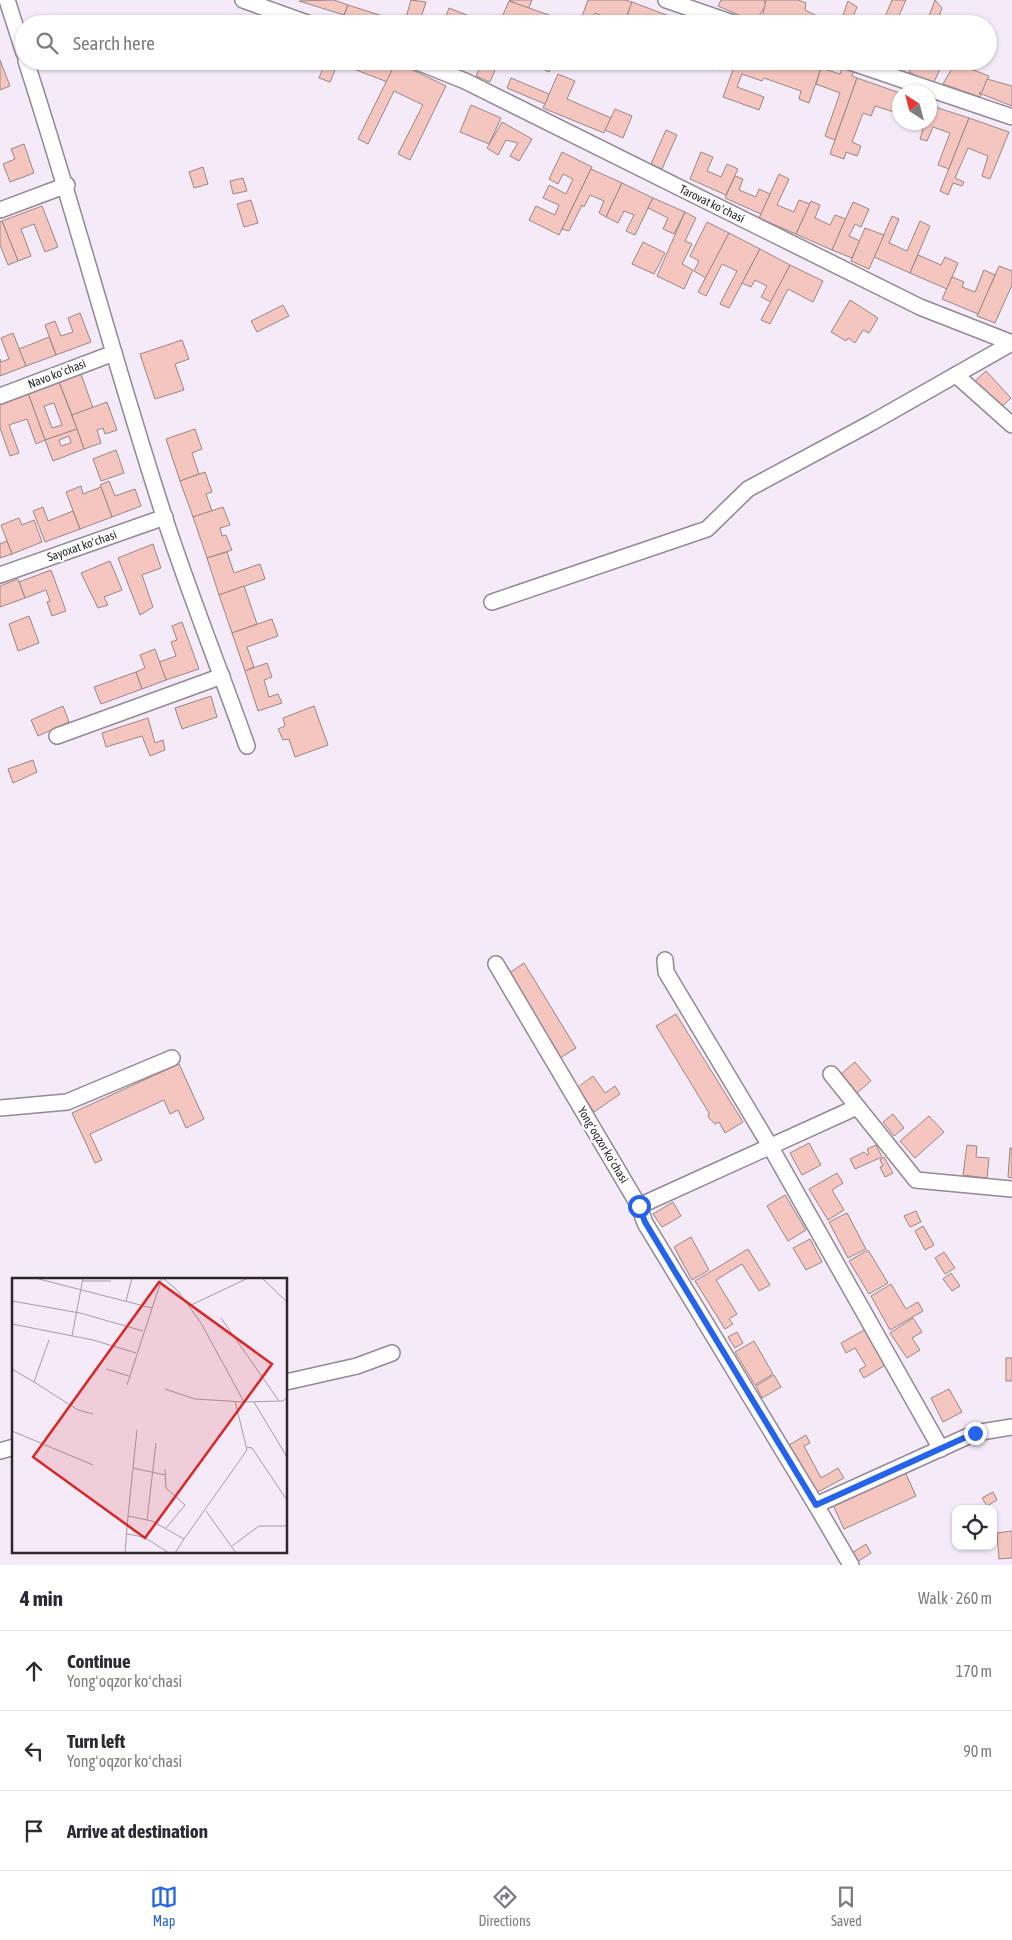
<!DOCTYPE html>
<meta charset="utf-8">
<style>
body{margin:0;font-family:"Asap Condensed",sans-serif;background:#f2f2f3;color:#2b2b33}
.controls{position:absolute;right:15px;bottom:15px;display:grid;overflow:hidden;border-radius:10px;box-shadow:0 1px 4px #0004}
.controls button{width:45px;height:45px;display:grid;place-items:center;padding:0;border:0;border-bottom:1px solid #e1e1e2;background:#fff;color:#2b2b33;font:25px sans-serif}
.compass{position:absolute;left:892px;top:85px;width:45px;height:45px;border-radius:50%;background:#fff;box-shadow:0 1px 4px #0004;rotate:324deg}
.stop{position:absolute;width:15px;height:15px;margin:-11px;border:4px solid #2563eb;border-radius:50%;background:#fff}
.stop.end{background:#2563eb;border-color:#fff;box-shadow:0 1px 5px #0008}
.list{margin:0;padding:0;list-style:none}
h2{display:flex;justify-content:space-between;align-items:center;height:65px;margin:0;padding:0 20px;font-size:21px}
h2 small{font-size:16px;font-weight:400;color:#7c7c81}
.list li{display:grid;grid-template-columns:32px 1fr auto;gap:15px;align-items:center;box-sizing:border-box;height:80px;padding:0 20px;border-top:1px solid #e1e1e2}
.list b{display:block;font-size:19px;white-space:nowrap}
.list p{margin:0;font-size:16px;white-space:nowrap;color:#7c7c81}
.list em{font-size:16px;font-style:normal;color:#7c7c81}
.icon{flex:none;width:28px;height:28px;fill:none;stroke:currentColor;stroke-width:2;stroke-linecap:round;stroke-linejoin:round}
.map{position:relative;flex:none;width:1012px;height:1565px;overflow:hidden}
.search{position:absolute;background:#fff;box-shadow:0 1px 4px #0004;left:15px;right:15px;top:15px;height:55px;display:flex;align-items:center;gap:12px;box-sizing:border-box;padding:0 18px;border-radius:28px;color:#7c7c81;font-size:19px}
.sheet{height:305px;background:#fff}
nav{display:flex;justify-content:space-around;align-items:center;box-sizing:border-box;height:70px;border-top:1px solid #e1e1e2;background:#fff;font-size:14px;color:#7c7c81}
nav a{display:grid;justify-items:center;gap:2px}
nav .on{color:#2563eb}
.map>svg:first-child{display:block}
.building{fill:#f5c6bf;stroke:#988784;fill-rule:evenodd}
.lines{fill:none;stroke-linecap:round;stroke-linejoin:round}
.minor-casing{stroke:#928995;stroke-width:18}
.minor{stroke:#fff;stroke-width:15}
.route{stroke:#2563eb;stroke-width:6}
.labels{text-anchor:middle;stroke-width:4.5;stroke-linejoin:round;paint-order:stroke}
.street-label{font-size:12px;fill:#2b272c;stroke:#fff}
.inset-road{fill:none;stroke:#a49ca6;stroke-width:1}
.view{fill:#d62828;fill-opacity:0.15;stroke:#d62828;stroke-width:2.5}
.inset-edge{fill:none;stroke:#2b272c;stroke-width:2.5}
</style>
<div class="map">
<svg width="1012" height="1565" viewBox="0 0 1012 1565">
<rect width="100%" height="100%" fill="#f4eaf8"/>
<!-- building -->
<g class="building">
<path d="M334,0L348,5L344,15L299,1Z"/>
<path d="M411,0L426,2L419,24H404Z"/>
<path d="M509,0H532L528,10Z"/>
<path d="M588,0H625L632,2L624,24L595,13L591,24H579Z"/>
<path d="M721,0H764L766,5L755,22L718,6Z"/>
<path d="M766,0H798L806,3L805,10L833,24H775L762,18Z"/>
<path d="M892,0H906L895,24H882Z"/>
<path d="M935,0L942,8L936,24H926Z"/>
<path d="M509,1L549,15L546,24H499Z"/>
<path d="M848,1L857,7L850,24H840Z"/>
<path d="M632,2L669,16L666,24H649L644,21L643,24H624Z"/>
<path d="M348,5L392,19L390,24H370L344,15Z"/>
<path d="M449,8L482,21L481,24H465L446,16Z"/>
<path d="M669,16L692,24H666Z"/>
<path d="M0,60L10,86L0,90Z"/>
<path d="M326,61H394L396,62L390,83L338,63L330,82L319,78Z"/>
<path d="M444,61H465L462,69Z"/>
<path d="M483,61H499L490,82L476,76Z"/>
<path d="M524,61H554L549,72Z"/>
<path d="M717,61L713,70L696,64L697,61Z"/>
<path d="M739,61H803L821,68L809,103L799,99L801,91L764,78L762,81L742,74L737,87L764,97L759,110L723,97L734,67L736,68Z"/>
<path d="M882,61H911L905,70Z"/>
<path d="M913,61H944L933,84L909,72Z"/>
<path d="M396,62L446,86L410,160L398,154L423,105L394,91L368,144L358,139Z"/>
<path d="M955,63L989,76L980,97L943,84Z"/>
<path d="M843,66L854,70L852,76L857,78L835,140L825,136L840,93L816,84L821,68L840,74Z"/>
<path d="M558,74L575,81L567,99L611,118L604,133L543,108Z"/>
<path d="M511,78L549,94L545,104L507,88Z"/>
<path d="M857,78L900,93V96L894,112L875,106L871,116L863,113L852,142L861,146L857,156L846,152L844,159L830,154Z"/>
<path d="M987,79L1012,86V106L979,93L982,92Z"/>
<path d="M471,105L501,118L489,144L460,132Z"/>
<path d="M932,106L969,118L949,169L938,165L950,133L933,127L927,141L920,139L925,122H930Z"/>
<path d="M615,109L632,116L623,138L605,130Z"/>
<path d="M969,118L1009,132L990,179L982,176L988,156L968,148L955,178L964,182L962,186L953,183L948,195L940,191Z"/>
<path d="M502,122L532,139L519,161L510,156L518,143L506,140L498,155L487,148Z"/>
<path d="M666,130L677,135L662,169L651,164Z"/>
<path d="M24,144L34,173L10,182L3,164L15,159L11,149Z"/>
<path d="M562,152L592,167L559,235L529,220L536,206L555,215L559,205L543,198L549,185L566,194L573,179L563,174L558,184L549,179Z"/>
<path d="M701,152L713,157L707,171L721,177L727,164L738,169L726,195L690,179Z"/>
<path d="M203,167L208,184L194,188L189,172Z"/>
<path d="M591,169L622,183L606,217L599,213L604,201L590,195L584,207L582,205L569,231L562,229Z"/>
<path d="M779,174L789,179L777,205L794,212L799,200L810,204L796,234L759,218Z"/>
<path d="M735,176L743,179L739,190L756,197L759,189L770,194L761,214L725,198Z"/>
<path d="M243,178L247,191L233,194L230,181Z"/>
<path d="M622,183L653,198L635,235L626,231L634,215L624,211L618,223L606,217Z"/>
<path d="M653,198L685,212L674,234L663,229L668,218L648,208Z"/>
<path d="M251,200L258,223L244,227L237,204Z"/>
<path d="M811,201L820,205L815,218L830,225L835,215L846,219L832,250L796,234Z"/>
<path d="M853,202L869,209L861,227L855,224L849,236L860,241L852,258L832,250Z"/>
<path d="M42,206L58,247L45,252L34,224L21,229L31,256L18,261L2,221Z"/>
<path d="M685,212L696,218L685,241L692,244L682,264L693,270L684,289L657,276Z"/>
<path d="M892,216L899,219L889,243L907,251L920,221L930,226L910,273L874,257Z"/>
<path d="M2,221L18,261L8,265L0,245V222Z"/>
<path d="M707,222L729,233L706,278L694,271L699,261L690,256Z"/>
<path d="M865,228L884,235L869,269L851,261Z"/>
<path d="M729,233L760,249L729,308L720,304L737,271L722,264L706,296L698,292Z"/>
<path d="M643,242L665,253L654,274L632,264Z"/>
<path d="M760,249L790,265L771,302L761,297L767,286L755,280L751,287L742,283Z"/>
<path d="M918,255L941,265L945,257L958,263L947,289L910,273Z"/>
<path d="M790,265L823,281L813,302L788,289L770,324L761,320Z"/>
<path d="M999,266L1012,271V285L995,323L977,316Z"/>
<path d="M984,270L995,275L978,314L942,299L952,277L964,282L962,287L975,292Z"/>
<path d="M850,300L878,318L869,333L863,330L855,343L848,338L846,341L831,332Z"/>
<path d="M283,305L289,316L257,332L251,321Z"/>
<path d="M80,313L91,342L56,355L45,325L55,321L61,336L73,332L68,318Z"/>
<path d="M13,333L26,366L0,376V359L1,362L9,359L1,338Z"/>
<path d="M49,337L56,355L26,366L19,349Z"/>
<path d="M182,340L189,359L175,364L184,390L155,399L140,354Z"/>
<path d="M986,371L1011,398L998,410L973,383Z"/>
<path d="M81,374L93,408L72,415L59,382Z"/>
<path d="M59,382L77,429L45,440L28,393ZM54,403L62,425L52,428L44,406Z"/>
<path d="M28,393L45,440L36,444L27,419L9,425L19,453L10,456L0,428V404Z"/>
<path d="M107,402L117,430L105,434L103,428L97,430L101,443L84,449L72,415Z"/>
<path d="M77,429L84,449L53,461L45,440ZM69,436L71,443L61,446L59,440Z"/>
<path d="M195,429L202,449L192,453L199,474L180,481L166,439Z"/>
<path d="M116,450L124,473L101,481L93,459Z"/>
<path d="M205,472L212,492L206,494L212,511L193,517L180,481Z"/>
<path d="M109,481L115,496L135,489L141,506L112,517L100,485Z"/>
<path d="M81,486L83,494L101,487L112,517L80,529L66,492Z"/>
<path d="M43,507L48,521L73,511L80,529L45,542L33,511Z"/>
<path d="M223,507L230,525L220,528L222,536L226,535L232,550L207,558L193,517Z"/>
<path d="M19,518L22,525L34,520L42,542L12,554L1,525Z"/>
<path d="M7,541L12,554L0,558V544Z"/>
<path d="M153,544L161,568L142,575L153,607L140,615L118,558Z"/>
<path d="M227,552L234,573L260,564L265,579L219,595L207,558Z"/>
<path d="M110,561L122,590L104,597L108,605L98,608L81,573Z"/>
<path d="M51,570L66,611L52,616L47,602L50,601L46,590L25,598L19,582Z"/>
<path d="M18,579L25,598L0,607V586Z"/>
<path d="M244,586L257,624L232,633L219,595Z"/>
<path d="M29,616L39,643L18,651L9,624Z"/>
<path d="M272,619L278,636L247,647L254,667L245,671L232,633Z"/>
<path d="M182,622L199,669L166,680L159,662L176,656L171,642L177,640L172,626Z"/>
<path d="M155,649L166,680L142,689L136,672L145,668L140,655Z"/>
<path d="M267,663L272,677L264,680L269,697L278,694L282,703L258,711L245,671Z"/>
<path d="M136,672L142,689L101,704L94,687Z"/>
<path d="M211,696L217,717L182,729L175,708Z"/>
<path d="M63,706L69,722L38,736L31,720Z"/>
<path d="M314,706L328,745L295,757L289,739L283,740L278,729L285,726L283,718Z"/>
<path d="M148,718L155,743L163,740L165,750L150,756L142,736L106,747L102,733Z"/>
<path d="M33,760L37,772L13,783L8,769Z"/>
<path d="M524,963L576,1048L560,1058L508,974Z"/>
<path d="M676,1014L743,1122L725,1133L719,1122L715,1124L708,1117L709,1113L656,1026Z"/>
<path d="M855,1062L871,1081L857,1093L841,1074Z"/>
<path d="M179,1064L204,1119L186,1128L178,1110L170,1114L164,1100L90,1134L102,1160L95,1163L72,1113Z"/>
<path d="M593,1076L605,1093L615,1086L620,1094L594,1112L578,1087Z"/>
<path d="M893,1114L904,1128L894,1136L883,1122Z"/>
<path d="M929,1116L944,1132L915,1158L900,1141Z"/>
<path d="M809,1143L821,1165L802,1175L790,1153Z"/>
<path d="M876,1145L882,1157L855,1169L850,1159L864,1152L867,1155L869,1154L867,1149Z"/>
<path d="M967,1145L977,1146L976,1157L989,1158L987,1178L963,1175Z"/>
<path d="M1010,1148H1012V1178L1008,1177Z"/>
<path d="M884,1157L893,1173L885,1177L880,1167L883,1166L880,1160Z"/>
<path d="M837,1173L843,1183L832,1190L844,1210L828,1220L809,1189Z"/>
<path d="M785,1195L806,1230L788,1241L767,1206Z"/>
<path d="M673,1202L681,1216L662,1227L653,1214Z"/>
<path d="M916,1211L921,1222L910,1227L904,1216Z"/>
<path d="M847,1213L866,1249L848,1258L829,1222Z"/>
<path d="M923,1226L934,1245L925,1250L915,1231Z"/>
<path d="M691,1237L709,1270L692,1280L674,1247Z"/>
<path d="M810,1239L822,1262L806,1270L793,1248Z"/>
<path d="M748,1249L770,1285L759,1291L742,1264L716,1280L737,1314L729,1319L733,1324L725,1329L695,1281Z"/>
<path d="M868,1250L888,1283L869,1294L849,1261Z"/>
<path d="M944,1252L955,1268L945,1274L935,1258Z"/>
<path d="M951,1273L960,1286L952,1291L943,1279Z"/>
<path d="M891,1284L906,1309L918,1302L923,1311L890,1330L871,1296Z"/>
<path d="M913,1318L922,1332L912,1338L920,1350L907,1358L890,1333Z"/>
<path d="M866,1329L887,1364L864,1378L859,1370L866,1366L855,1348L846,1353L841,1343Z"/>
<path d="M737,1332L743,1343L735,1348L728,1337Z"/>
<path d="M754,1341L773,1374L755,1385L735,1352Z"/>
<rect x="1006" y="1358" width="6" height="23"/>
<path d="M774,1375L781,1387L762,1398L756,1386Z"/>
<path d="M949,1389L962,1412L943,1422L931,1398Z"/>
<path d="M806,1435L810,1443L804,1446L821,1478L838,1468L844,1478L816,1493L789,1445Z"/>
<path d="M905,1472L916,1496L844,1529L833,1505Z"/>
<path d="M993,1492L997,1500L987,1506L982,1498Z"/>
<path d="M1012,1531V1558L999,1559L997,1533Z"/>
<path d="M866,1544L871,1553L857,1562L852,1553Z"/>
</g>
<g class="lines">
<defs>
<g id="minor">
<path d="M7,0L24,53"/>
<path d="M243,0L310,24"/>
<path d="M666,0L736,24"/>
<path d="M26,61C75,212 115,365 164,516C189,593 220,670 247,746"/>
<path d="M415,61L465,81L920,307L1012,343"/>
<path d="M847,61L1012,117"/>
<path d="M0,210L67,185"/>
<path d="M956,375L1012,425"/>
<path d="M0,396L114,353"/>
<path d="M0,575L165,517"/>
<path d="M492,602L707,529L748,489L871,423L1012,343"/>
<path d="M57,736L222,676"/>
<path d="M665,960L666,972L770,1146L941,1449"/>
<path d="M496,964L639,1206L645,1223L816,1505L975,1433L1012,1427"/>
<path d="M831,1074L916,1180L1012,1189"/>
<path d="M0,1108L67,1102L172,1058"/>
<path d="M639,1206L857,1107"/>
<path d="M286,1382L357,1366L392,1353"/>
<path d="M0,1451L14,1447"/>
<path d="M816,1505L851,1565"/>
</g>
</defs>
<!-- minor casing -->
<use href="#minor" class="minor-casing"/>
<!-- minor -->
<use href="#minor" class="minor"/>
</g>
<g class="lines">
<!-- route -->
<path class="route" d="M639,1206L645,1222L816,1505L975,1433"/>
</g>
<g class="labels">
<!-- street labels -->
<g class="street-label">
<text transform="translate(712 204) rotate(26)" y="4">Tarovat koʻchasi</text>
<text transform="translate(57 374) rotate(-21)" y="4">Navo koʻchasi</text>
<text transform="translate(82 546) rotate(-19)" y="4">Sayoxat koʻchasi</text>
<text transform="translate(603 1145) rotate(59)" y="4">Yongʻoqzor koʻchasi</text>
</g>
</g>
<!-- overview -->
<g transform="translate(12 1278)">
<rect width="275" height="275" fill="#f4eaf8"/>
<path class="inset-road" d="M23,0L140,30M151,0L166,13L189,45L232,124M250,0L275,24M70,3H99M0,23L68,35L131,53M114,23L120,0M177,28L236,0M209,40L267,123M0,46L81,62L124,75M60,58L71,0M37,62L22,104L66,132L81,136M0,91L22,104M94,91L117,98M115,107L150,0M153,111L183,121L232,124L271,123L275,119M242,124L275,179M125,152L116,238L140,243L172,261L235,172L223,123M0,153L81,187M235,169L240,170L275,222M121,190L153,197M153,191L154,210L173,227L154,250M194,233L224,275M135,242L144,165M115,256L132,259L157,275M220,268L247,248H275M113,275L116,238M163,275L172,261"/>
<path class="view" d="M147,4L260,86L133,260L21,179Z"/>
<rect width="275" height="275" class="inset-edge"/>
</g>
</svg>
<div class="controls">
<button><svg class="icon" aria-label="locate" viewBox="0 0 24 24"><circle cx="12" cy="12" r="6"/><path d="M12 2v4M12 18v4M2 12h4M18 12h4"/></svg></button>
</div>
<svg class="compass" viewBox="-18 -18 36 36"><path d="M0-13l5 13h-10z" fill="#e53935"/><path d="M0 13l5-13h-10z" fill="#7c7c81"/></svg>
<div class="stop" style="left:639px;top:1206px"></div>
<div class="stop end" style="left:975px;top:1433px"></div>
<div class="search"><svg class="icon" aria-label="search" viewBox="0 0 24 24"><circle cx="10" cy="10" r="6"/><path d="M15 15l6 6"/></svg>Search here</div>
</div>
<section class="sheet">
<h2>4 min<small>Walk · 260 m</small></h2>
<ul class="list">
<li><svg class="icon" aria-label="ahead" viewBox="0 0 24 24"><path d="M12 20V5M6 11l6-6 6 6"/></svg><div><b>Continue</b><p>Yongʻoqzor koʻchasi</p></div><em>170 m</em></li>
<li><svg class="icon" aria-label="left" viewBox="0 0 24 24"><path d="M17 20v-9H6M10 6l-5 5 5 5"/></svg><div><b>Turn left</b><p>Yongʻoqzor koʻchasi</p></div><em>90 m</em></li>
<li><svg class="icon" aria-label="arrive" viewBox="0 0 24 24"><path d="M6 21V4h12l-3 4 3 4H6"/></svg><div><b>Arrive at destination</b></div></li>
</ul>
</section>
<nav>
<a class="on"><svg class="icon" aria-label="map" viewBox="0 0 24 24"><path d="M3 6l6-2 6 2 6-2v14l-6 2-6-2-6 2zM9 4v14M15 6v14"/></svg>Map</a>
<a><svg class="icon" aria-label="directions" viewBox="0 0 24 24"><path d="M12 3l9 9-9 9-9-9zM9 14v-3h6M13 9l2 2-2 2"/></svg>Directions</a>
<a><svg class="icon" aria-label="saved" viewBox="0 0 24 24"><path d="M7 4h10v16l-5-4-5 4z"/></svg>Saved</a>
</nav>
